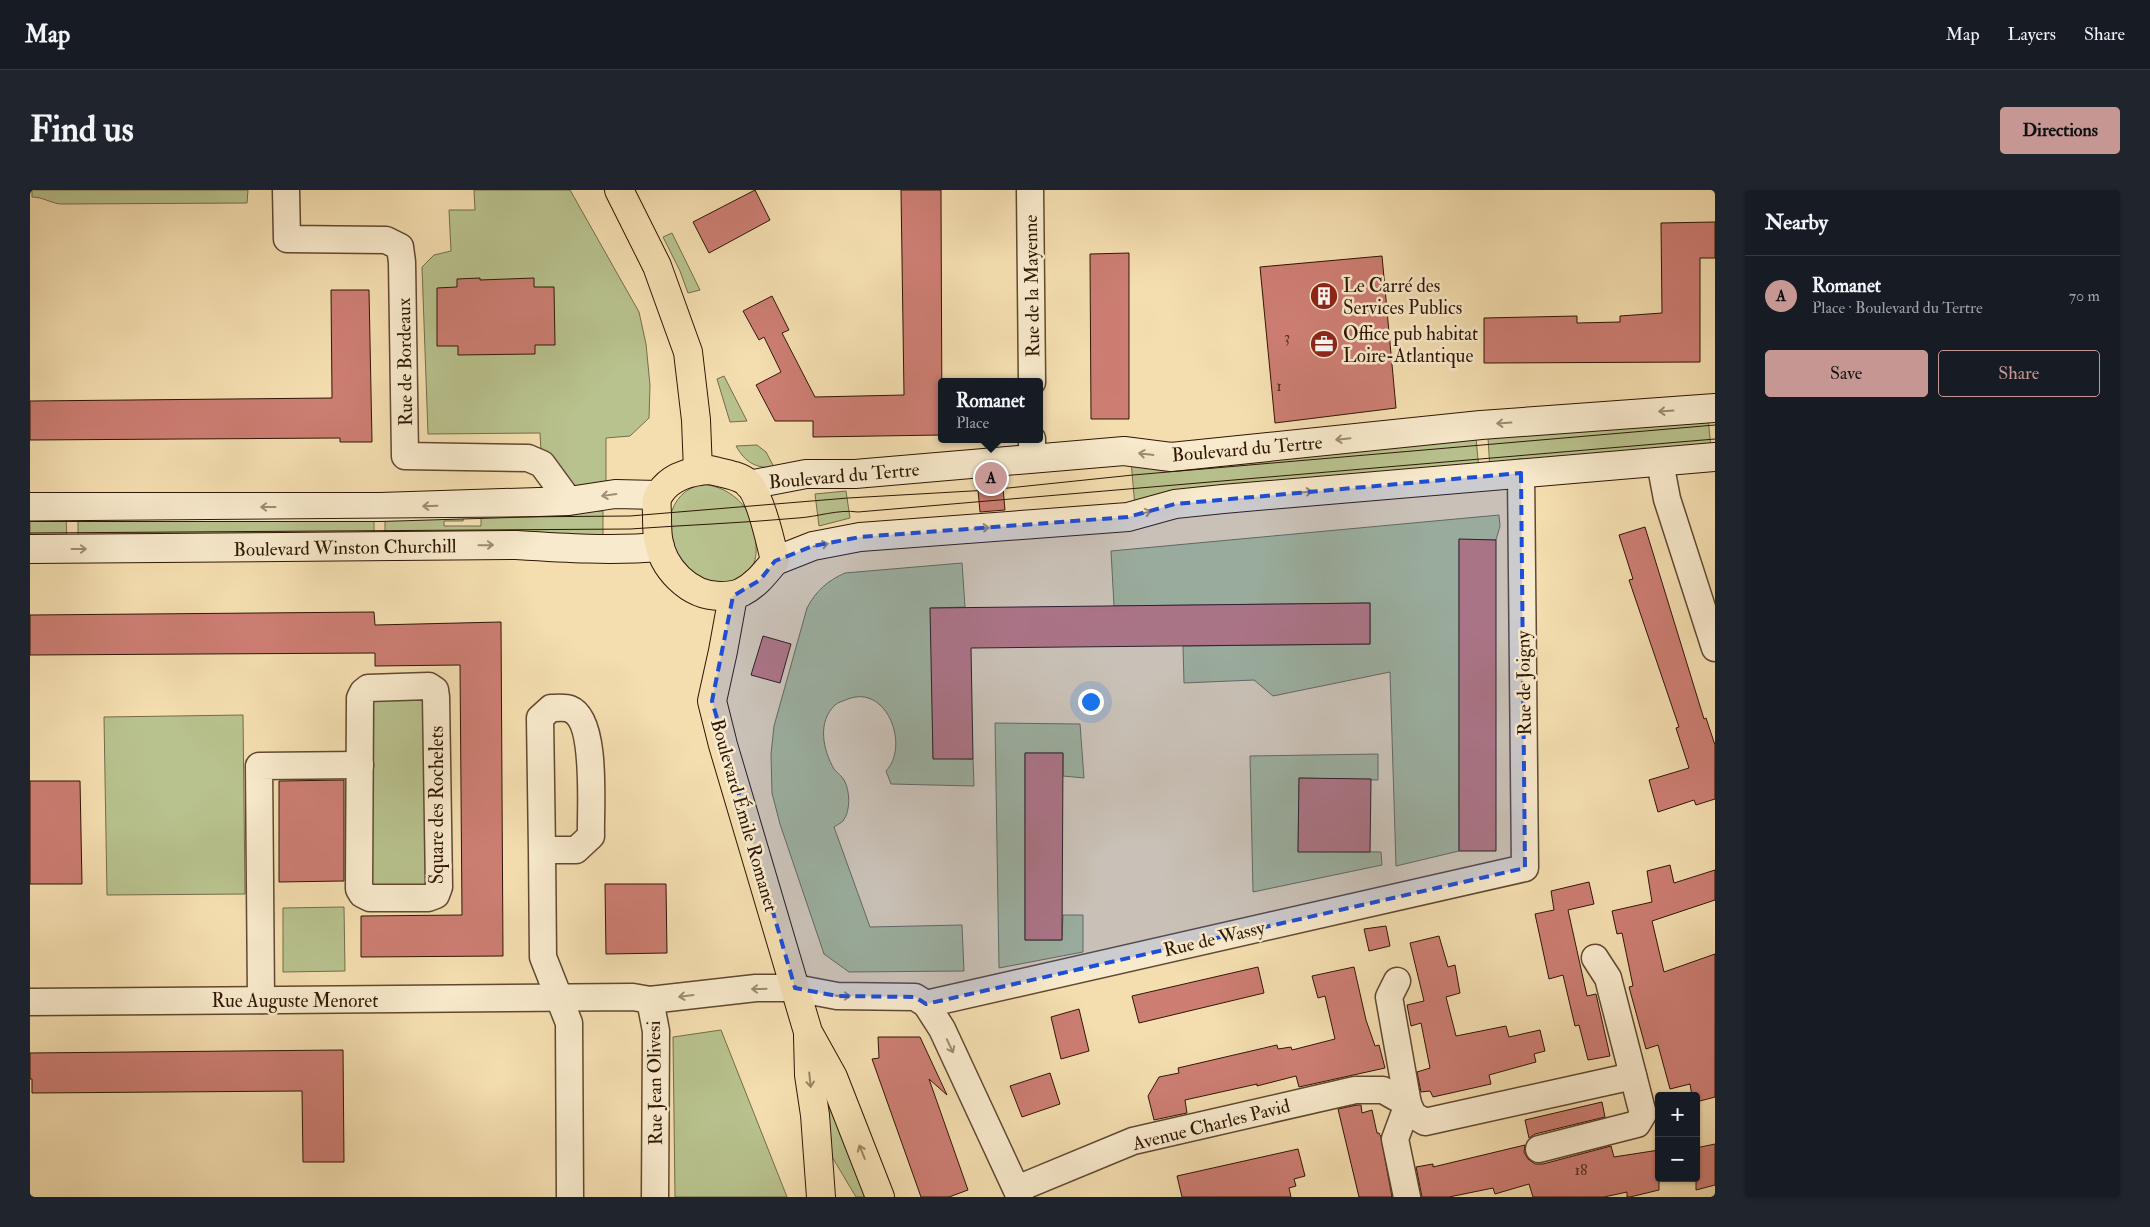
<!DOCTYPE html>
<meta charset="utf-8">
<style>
body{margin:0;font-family:"IM FELL Double Pica",serif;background:#20242c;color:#f1f3f6}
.controls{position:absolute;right:15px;bottom:15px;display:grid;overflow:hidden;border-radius:5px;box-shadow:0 1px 4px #0004}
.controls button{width:45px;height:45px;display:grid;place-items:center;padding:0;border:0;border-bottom:1px solid #363941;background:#171b24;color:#f1f3f6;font:25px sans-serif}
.you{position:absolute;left:1060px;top:511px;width:18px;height:18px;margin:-12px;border:4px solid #fff;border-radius:50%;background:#1a73e8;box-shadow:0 0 0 8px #1a73e833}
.badge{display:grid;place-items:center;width:32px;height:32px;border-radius:50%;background:#c59692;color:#111;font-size:16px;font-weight:700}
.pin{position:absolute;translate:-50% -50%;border:2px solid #fff;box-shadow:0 1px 5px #0006}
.popup{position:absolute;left:908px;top:188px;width:105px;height:65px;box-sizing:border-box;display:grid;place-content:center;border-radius:5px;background:#171b24;filter:drop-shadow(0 1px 4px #0005);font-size:16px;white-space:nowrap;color:#9ea1a6}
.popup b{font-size:19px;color:#f1f3f6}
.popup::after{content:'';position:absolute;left:50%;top:100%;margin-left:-10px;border:10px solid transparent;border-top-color:#171b24}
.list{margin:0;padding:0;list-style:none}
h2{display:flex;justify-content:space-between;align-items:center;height:65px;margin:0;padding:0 20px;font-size:21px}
h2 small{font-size:16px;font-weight:400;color:#9ea1a6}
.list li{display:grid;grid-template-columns:32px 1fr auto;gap:15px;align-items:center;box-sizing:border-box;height:80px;padding:0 20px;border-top:1px solid #363941}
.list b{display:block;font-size:19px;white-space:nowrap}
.list p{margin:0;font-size:16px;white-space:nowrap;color:#9ea1a6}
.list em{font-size:16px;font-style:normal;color:#9ea1a6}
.actions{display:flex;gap:10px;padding:15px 20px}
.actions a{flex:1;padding:11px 0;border:1px solid #c59692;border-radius:5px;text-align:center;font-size:18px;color:#c59692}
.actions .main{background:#c59692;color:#111}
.map{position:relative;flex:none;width:1685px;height:1007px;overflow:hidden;border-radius:5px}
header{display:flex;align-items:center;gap:30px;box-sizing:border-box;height:70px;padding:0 25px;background:#171b24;border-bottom:1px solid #363941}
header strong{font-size:24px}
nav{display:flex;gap:28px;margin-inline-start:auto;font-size:18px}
.intro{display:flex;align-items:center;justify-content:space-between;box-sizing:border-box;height:120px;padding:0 30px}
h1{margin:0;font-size:35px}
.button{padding:12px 22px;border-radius:5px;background:#c59692;color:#111;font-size:18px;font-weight:700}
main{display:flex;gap:30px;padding:0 30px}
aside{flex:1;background:#171b24;border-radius:5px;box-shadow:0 1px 4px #0004}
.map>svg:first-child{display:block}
.green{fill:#b8c28e;stroke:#746c4a}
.building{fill:#cd7e73;stroke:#2f1605}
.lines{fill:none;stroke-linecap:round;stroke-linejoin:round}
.street-casing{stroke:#604830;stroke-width:29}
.secondary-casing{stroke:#2f1605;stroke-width:30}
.primary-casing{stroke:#2f1605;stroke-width:30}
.street{stroke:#f8eacc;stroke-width:26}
.secondary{stroke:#f8eacc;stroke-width:28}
.primary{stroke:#f4deb0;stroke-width:28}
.tram{stroke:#2f1605;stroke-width:1}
.oneway{stroke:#9e8b72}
.oneway2{stroke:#9b8463}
.marked{fill:#1d4ed8;fill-opacity:0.2;stroke:#1d4ed8;stroke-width:4;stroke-dasharray:10 6;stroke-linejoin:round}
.labels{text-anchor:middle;stroke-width:5;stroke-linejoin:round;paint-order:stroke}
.number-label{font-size:16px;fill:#563020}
.poi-label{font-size:19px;fill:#2f1605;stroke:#f8eacc;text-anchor:start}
.street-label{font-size:19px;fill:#2f1605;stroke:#f8eacc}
</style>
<header>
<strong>Map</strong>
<nav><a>Map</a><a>Layers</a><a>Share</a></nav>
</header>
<div class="intro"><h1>Find us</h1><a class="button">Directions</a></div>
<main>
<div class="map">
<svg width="1685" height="1007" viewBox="0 0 1685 1007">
<rect width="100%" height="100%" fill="#f4deb0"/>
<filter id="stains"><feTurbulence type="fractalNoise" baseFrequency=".004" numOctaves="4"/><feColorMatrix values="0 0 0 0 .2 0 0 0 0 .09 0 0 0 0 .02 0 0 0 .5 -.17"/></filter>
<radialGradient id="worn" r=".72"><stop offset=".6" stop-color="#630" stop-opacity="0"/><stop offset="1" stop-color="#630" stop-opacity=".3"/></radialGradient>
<!-- green -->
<g class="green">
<path d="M2,0H218L217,13L31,14C20,13 13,7 2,7Z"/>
<path d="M444,0H540L609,122L616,154L620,195L619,228L600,246L576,248V296L547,300L511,261L510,243L398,244L392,77L404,65L421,61L419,20H445Z"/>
<path d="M642,43L670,100L658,103L650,81L633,47Z"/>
<path d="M694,186L717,231L700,232L687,189Z"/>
<path d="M1678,227L1681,259L1460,280L1458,248Z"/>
<path d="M1446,248L1449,280L1105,317L1101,271Z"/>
<path d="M727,255L736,262L744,277C726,279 715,272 706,256Z"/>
<path d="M673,294C704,298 725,320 726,352C726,360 727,367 723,375C719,385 709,390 700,395C691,394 679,393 670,389C663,386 658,379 653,374C631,346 635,302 673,294Z"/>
<path d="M816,301L820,328L789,336L785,304Z"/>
<path d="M573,321V348L355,350V322L434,327L433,331H414V336H451V322Z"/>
<path d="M344,323V349L48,350V324Z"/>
<path d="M0,325H36L37,351H0Z"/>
<path d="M1469,325L1470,336L1466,350H1429V661L1366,676L1360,482L1243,506L1224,490L1154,493L1153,456L1340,454V413L1084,416L1081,361Z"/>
<path d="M932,373L935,417L901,418L903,568L943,569L944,596L861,594L856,581C880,556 857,494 818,509C814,511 808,512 805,515C787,532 793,560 804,579C807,583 812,586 814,590C820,600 821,621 813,631C811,633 807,635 804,637L840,737L932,735L934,781L819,782L794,764L750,634L742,603L741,564L744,536L777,418C786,401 797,391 815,383Z"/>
<path d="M338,508H398V699H337Z"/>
<path d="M213,525L215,704L77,705L74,527Z"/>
<path d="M965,533L1050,534L1054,588L1033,586V563H995V750H1032L1033,725H1053V762L969,778Z"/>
<path d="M1348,564V590L1269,588L1268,661L1351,662L1352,675L1223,702L1220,566Z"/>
<path d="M314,717L315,781L253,782V718Z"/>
<path d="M691,840L757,1007H645L643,847Z"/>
<path d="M797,905L835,1007H826L798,960L791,906Z"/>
</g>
<!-- building -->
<g class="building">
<path d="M725,0L740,30L679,63L663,32Z"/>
<path d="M871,0H911L912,245L783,247V231H745L726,195L751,182L734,147L729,150L713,121L742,106L759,140L752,143L785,207L874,205Z"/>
<path d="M1685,32V68H1670V172L1454,173V128L1547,126V133L1590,132V126L1632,123L1631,33Z"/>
<path d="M1099,63V229H1061L1060,64Z"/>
<path d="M1352,66L1366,218L1245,233L1230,77Z"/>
<path d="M450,88V90L504,88V97H524L525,155H505V164L428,165V156H407V98L427,97V89Z"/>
<path d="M301,100H339L342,252H310V248L0,250V211L302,208Z"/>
<path d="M972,287L975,320L950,322L947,289Z"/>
<path d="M1615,337L1674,529L1676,528L1685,555V609L1666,615L1664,610L1628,622L1619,590L1659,578L1646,538L1649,537L1599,390L1603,389L1589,345Z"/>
<path d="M1429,349L1466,350V661H1429Z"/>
<path d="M1340,413V454L941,458L943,569H903L900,418Z"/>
<path d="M344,422L345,435L471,432L473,766L331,767V726L432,725L430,475L345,476V463L0,465V425Z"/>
<path d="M733,446L761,454L750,493L721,485Z"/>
<path d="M995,563H1033L1032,750H995Z"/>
<path d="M1269,588L1341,589L1340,662H1268Z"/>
<path d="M314,590V691L249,692V591Z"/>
<path d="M0,591H50L52,694H0Z"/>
<path d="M1640,675L1644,693L1685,680V710L1622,731L1634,782L1685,764V907L1666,912V906H1662L1660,894L1640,899L1628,855L1616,859L1599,797L1603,796L1592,743L1587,744L1582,721L1622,712L1617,681Z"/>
<path d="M1559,692L1564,714L1538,720L1557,806L1566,804L1580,866L1558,870L1549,835L1545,836L1533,785L1519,789L1505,724L1524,720L1521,701Z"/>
<path d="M575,694H636L637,763L576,764Z"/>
<path d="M1356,736L1360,756L1339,761L1334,739Z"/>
<path d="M1409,746L1418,777L1425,775L1430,803L1416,807L1426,846L1476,836L1479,847L1510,840L1515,861L1504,864L1506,872L1459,885L1461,894L1403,907L1400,901L1391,902L1387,882L1400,878L1391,833L1381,836L1377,815L1394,811L1380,753Z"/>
<path d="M1228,777L1234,803L1109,833L1102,806Z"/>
<path d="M1324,777L1336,830L1345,856L1349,855L1355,878L1269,897L1266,886L1227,896V894L1155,910L1157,923L1124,930L1118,906L1129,887L1149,883L1148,878L1247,855L1248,859L1261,857L1262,860L1305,849L1295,806L1288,808L1282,786Z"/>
<path d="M1049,819L1059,861L1031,869L1021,827Z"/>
<path d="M848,847H890L917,905L899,889L938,1000L919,1007H891L842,869L849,868Z"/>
<path d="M313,860L314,972H273L272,901L2,903V889H0V863Z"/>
<path d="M1020,883L1030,914L992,927L980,896Z"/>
<path d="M1572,912L1575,927L1505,944L1499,948L1495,930Z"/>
<path d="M1327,915H1331L1332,923L1342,920L1347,943H1349L1351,947L1362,1007H1329L1308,919Z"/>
<path d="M1685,954V995L1666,1000V958Z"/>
<path d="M1495,955L1494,962L1498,969L1505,974H1513L1581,956L1584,967L1629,960V1000L1600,1007H1597V1002L1574,1007H1503L1499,994L1465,1004L1463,998L1419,1007H1392L1386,977L1403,974V977Z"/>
<path d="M1268,959L1275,986L1264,989L1266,996L1259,998L1261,1007H1152L1147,986Z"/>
</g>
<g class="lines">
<defs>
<g id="street">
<path d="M256,0L257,49L356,50L370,57L372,72L375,266L498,268L512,274L539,311"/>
<path d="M1000,0L1002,192"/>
<path d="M1002,269V249"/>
<path d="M1630,272L1637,309L1685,458"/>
<path d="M399,496L405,500L406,507L409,697L406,705L398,708H340L332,704L329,699L330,508L333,502L338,498Z"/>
<path d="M512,660L510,528L521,518C526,518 535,517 540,519C568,530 560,620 561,646L546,660H512L513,767L539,833L540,1007"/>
<path d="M1367,791L1359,807L1378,914L1365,949L1377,1007"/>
<path d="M231,810L229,576L330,575"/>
<path d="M620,810L726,798H765L807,806L885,807L896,814L912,839L990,1007"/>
<path d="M0,812L603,807L620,810L626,841L625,1007"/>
<path d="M896,814L1495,678L1491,283"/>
<path d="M1509,959L1607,934L1613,924L1578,788L1565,768"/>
<path d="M987,999L1103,951L1325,900H1353L1378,914L1383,925L1395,932L1603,886"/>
</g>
<g id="secondary">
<path d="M719,295L776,284H825L1094,261L1141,267L1451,235L1685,218"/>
<path d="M0,317H350L539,311L585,304L628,305"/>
<path d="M0,359L486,355C534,358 582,361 630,357"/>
<path d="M745,371L783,356L830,347L1098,327L1145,314L1193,309L1685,267"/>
</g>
<g id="primary">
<path d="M589,0L627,76L658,162L666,230L668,281"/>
<path d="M680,280C691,283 709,285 718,293C730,305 741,353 745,371C735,383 726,395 712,402C705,406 698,406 690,406C659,406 632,378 628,348C627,340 627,333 627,325C627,318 625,309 630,303C641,286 662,281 680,280Z"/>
<path d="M703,406L693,461L682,511L693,555L778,842L803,887L850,1007"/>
<path d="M778,846L779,885L785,925L791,1007"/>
</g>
</defs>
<!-- street casing -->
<use href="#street" class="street-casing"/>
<!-- secondary casing -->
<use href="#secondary" class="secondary-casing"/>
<!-- primary casing -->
<use href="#primary" class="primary-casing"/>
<!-- street -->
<use href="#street" class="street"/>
<!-- secondary -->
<use href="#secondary" class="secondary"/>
<!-- primary -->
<use href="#primary" class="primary"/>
<!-- tram -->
<g class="tram">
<path d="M0,331L600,326L818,308L959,300L1103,285L1685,235"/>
<path d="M0,343L600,339C656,335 712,333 768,328C787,327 808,319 828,322L1685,249"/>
</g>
</g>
<!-- one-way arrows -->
<defs><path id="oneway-shaft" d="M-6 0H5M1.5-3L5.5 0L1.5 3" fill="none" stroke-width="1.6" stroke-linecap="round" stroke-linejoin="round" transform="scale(1.25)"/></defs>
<g class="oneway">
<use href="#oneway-shaft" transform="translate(1636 221) rotate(176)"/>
<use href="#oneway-shaft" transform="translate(1474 233) rotate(176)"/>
<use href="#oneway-shaft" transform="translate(1313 249) rotate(174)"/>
<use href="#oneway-shaft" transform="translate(1116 264) rotate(-173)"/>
<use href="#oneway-shaft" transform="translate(1275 302) rotate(-5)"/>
<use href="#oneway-shaft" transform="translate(579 305) rotate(172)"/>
<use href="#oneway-shaft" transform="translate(400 316) rotate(178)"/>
<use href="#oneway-shaft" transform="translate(238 317) rotate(-180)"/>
<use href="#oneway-shaft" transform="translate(1114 323) rotate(-15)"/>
<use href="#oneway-shaft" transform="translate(952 338) rotate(-4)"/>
<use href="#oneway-shaft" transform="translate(456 355) rotate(-1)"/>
<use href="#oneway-shaft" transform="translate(791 355) rotate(-12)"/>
<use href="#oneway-shaft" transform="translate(49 359)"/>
<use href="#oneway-shaft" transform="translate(729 799) rotate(179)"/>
<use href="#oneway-shaft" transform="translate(656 806) rotate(173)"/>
<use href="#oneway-shaft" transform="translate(813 806) rotate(1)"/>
<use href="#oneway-shaft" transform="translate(920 856) rotate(65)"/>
</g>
<g class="oneway2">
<use href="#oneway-shaft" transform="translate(780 890) rotate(84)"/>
<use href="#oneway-shaft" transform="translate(832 962) rotate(-112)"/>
</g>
<!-- marked area -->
<path class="marked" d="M1491,283L1495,678L896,814L885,807L807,806L765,798L682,511L703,406L730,390L745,371L783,356L830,347L1098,327L1145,314Z"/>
<!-- icons -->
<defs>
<symbol id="building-disc" viewBox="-11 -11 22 22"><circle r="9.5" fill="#8f2418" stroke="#f8eacc"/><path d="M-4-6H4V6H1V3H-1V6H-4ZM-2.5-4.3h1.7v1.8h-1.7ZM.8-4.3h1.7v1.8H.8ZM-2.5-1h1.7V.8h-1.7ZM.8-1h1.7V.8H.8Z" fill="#fff"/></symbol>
<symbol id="office-disc" viewBox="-11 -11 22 22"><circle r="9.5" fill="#8f2418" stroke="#f8eacc"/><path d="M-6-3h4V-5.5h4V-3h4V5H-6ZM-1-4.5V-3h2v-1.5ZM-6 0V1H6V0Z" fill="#fff"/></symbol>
</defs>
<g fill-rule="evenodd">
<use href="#building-disc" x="1278" y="90" width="32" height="32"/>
<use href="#office-disc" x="1278" y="138" width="32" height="32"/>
</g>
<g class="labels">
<!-- number labels -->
<g class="number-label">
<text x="1257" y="152">3</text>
<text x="1249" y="201">1</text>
<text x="1551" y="985">18</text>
</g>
<!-- poi labels -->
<g class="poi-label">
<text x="1313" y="102">Le Carré des<tspan x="1313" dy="22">Services Publics</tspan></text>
<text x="1313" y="150">Office pub habitat<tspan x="1313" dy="22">Loire-Atlantique</tspan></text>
</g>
<!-- street labels -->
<g class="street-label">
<text transform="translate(1001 96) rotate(-91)" y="7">Rue de la Mayenne</text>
<text transform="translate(374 172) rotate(-91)" y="7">Rue de Bordeaux</text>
<text transform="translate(1217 258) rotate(-5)" y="7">Boulevard du Tertre</text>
<text transform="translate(814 285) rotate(-5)" y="7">Boulevard du Tertre</text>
<text transform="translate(315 357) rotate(-1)" y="7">Boulevard Winston Churchill</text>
<text transform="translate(1493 493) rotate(-91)" y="7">Rue de Joigny</text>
<text transform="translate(406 615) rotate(-90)" y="7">Square des Rochelets</text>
<text transform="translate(715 625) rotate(74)" y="7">Boulevard Émile Romanet</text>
<text transform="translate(1184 748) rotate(-13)" y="7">Rue de Wassy</text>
<text x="265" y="817">Rue Auguste Menoret</text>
<text transform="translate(624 893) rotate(-91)" y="7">Rue Jean Olivesi</text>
<text transform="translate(1181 934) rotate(-14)" y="7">Avenue Charles Pavid</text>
</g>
</g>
<rect width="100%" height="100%" filter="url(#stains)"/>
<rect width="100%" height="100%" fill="url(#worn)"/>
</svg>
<div class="controls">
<button>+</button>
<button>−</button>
</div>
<div class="you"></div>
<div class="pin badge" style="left:961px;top:288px">A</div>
<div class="popup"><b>Romanet</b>Place</div>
</div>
<aside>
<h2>Nearby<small></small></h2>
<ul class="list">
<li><span class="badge">A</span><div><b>Romanet</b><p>Place · Boulevard du Tertre</p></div><em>70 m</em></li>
</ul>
<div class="actions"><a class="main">Save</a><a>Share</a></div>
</aside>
</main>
